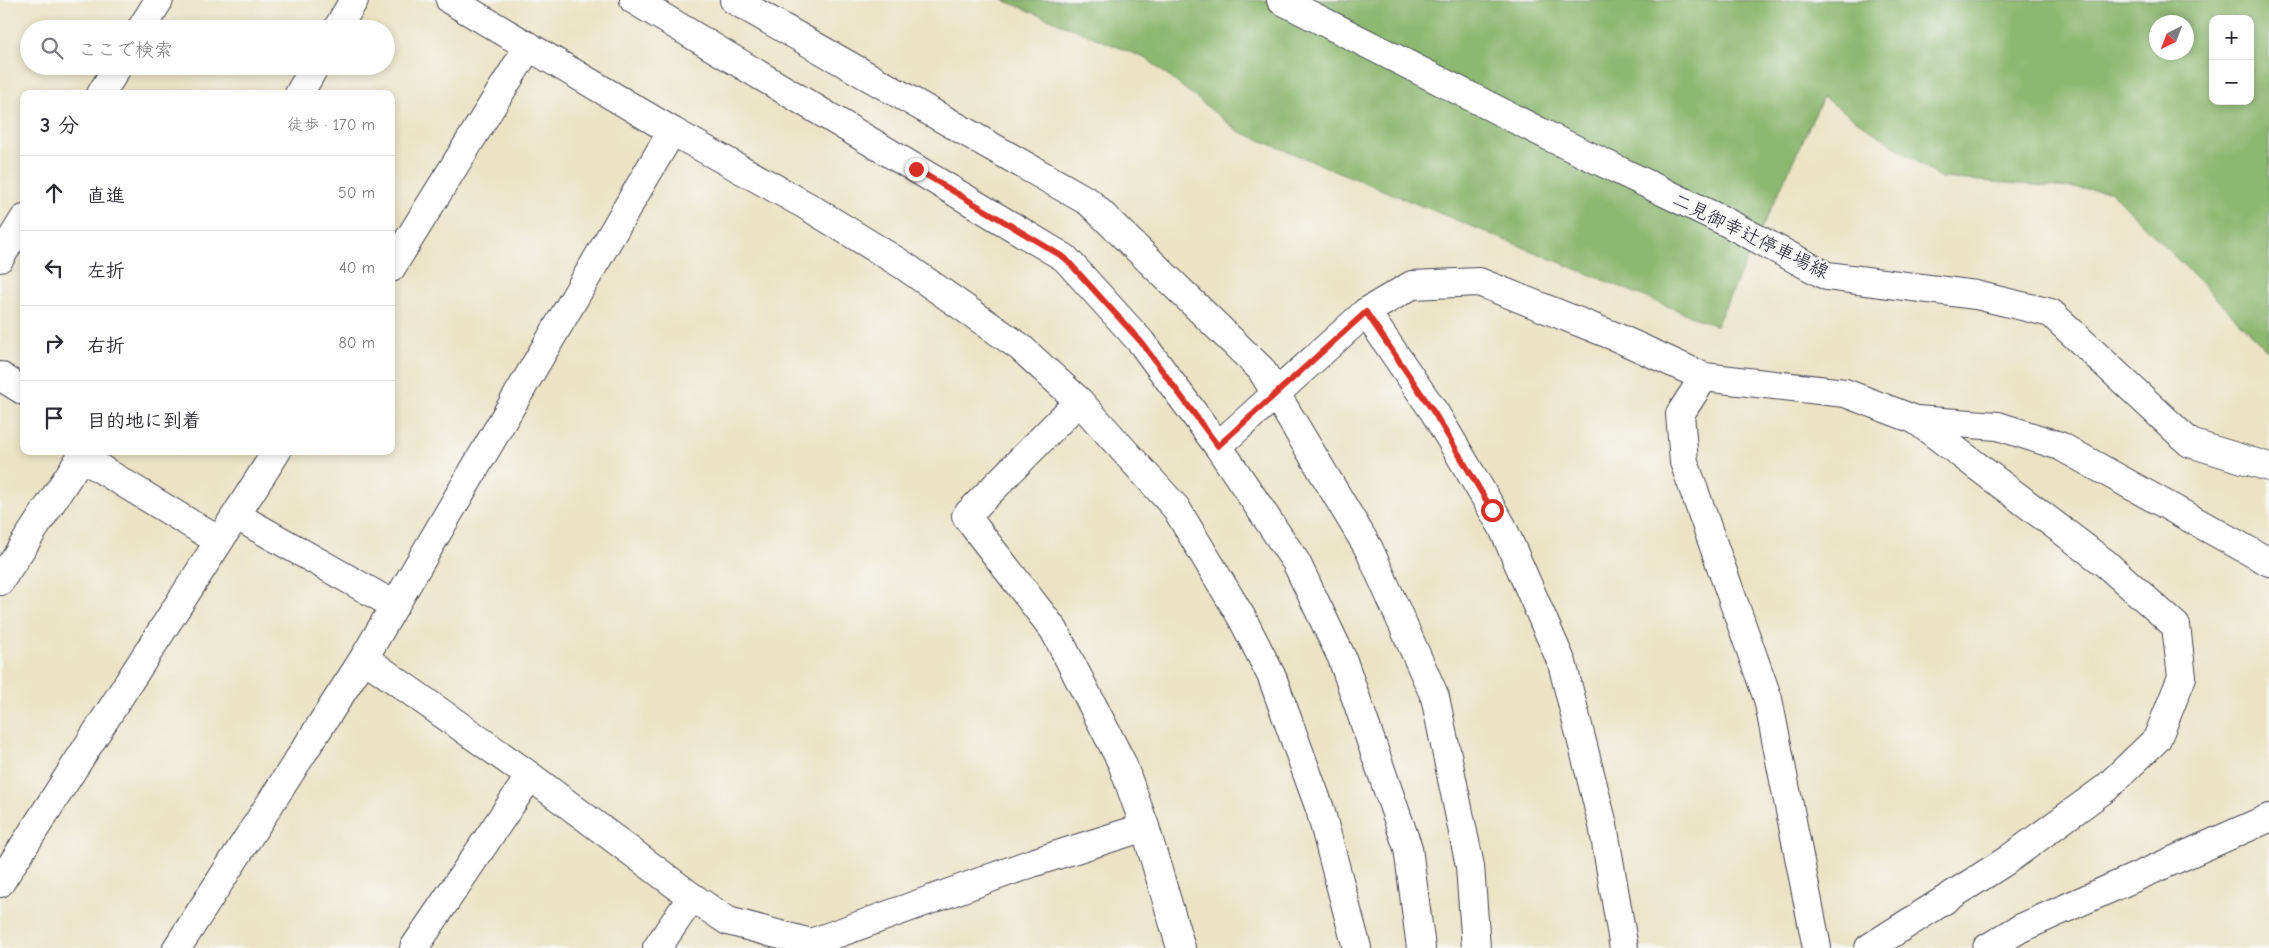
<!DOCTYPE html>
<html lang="ja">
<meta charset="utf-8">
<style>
body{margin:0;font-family:"Comic Neue","Klee One",sans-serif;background:#f7f7f7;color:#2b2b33}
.controls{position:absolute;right:15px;top:15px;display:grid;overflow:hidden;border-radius:10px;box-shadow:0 2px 8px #0003}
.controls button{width:45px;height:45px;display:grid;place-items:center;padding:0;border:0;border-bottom:1px solid #e1e1e2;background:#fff;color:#2b2b33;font:25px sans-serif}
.compass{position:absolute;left:2149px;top:15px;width:45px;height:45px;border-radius:50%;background:#fff;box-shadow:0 2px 8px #0003;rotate:222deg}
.stop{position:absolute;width:15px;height:15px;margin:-11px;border:4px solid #d93025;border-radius:50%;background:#fff}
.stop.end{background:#d93025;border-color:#fff;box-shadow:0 1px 5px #0008}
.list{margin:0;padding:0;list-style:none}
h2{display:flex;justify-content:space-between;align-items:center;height:65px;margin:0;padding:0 20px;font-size:21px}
h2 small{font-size:16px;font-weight:400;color:#7c7c81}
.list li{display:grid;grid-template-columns:32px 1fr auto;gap:15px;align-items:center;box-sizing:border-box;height:75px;padding:0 20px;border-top:1px solid #e1e1e2}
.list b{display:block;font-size:19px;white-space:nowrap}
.list em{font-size:16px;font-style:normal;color:#7c7c81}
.icon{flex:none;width:28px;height:28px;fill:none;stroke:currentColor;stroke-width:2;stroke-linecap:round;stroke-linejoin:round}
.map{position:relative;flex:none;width:2269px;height:948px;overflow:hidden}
.search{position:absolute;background:#fff;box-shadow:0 2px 8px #0003;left:20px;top:20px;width:375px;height:55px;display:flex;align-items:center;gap:12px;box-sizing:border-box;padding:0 18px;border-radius:28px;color:#7c7c81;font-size:19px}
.panel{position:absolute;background:#fff;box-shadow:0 2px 8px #0003;left:20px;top:90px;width:375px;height:365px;border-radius:10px}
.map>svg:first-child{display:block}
.forest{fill:#8cb870;stroke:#576d56;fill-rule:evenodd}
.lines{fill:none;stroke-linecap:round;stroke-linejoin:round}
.minor-casing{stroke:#403f50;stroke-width:30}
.tertiary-casing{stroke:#403f50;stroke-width:30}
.secondary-casing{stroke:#403f50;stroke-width:30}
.minor{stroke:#fff;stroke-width:28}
.tertiary{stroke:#fff;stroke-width:28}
.secondary{stroke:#fff;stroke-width:28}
.route{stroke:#d93025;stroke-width:6}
.labels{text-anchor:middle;stroke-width:4.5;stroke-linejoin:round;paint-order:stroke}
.street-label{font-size:19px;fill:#22223b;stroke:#f6f6f2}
</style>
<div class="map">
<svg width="2269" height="948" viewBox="0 0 2269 948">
<rect width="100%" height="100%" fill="#f6f6f2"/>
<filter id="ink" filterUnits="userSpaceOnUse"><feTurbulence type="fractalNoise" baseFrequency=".02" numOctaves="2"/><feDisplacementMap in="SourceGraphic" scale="10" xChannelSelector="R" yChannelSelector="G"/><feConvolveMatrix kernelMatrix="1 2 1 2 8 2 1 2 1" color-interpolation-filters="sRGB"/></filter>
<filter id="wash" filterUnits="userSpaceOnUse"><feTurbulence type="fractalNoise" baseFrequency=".0096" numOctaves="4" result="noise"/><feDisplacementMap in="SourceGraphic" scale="20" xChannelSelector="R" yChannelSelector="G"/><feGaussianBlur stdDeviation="1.12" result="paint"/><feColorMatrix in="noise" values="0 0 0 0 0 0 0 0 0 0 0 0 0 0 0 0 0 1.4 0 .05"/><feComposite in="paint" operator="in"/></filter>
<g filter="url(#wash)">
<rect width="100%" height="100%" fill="#ebe3c4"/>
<!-- forest -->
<path class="forest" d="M1003,0H2269V352L2110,191L1941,178L1823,97L1716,326L1238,131L1147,59ZM2213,19H2250V101H2213ZM2156,22H2186V52H2156Z"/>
</g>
<g filter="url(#ink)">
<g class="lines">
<defs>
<g id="minor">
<path d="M450,0L672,131L807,206L903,265L1020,347L1079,401L1176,508L1242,618L1272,677L1320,809L1357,948"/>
<path d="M141,29L159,0"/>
<path d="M337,29L354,0"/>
<path d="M101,94L118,66"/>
<path d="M299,94L315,66"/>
<path d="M0,258L24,219"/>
<path d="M391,268L529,46"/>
<path d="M1366,312L1435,413L1502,526L1562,663L1603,825L1624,948"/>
<path d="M0,376L24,391"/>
<path d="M1704,377L1680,414L1684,462L1768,699L1817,948"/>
<path d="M1079,401L966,516L1054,630L1122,763L1145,827L1181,948"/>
<path d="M1218,446L1366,312L1412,285L1479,282L1614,336L1704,377L1845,393L1916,420L1998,426L2060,446L2269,562"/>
<path d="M81,457L219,541"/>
<path d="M237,516L394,605"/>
<path d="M0,581L85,451"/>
<path d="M364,658L530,776L692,897L728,921L811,943L1032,863L1145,827"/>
<path d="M0,883L277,451"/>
<path d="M177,948L364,658L672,131"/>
<path d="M414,948L530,776"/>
<path d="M657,948L692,897"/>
<path d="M1869,948L2006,861L2106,788L2157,739L2182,677L2176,626L2105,563L1916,420"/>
<path d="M1987,948L2021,928L2269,818"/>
</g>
<g id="tertiary">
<path d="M634,0L1065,258L1141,342L1218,446L1296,562L1342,658L1408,848L1421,948"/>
<path d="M734,0L1089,202L1261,369L1369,549L1435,697L1470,866L1476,948"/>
</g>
<path id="secondary" d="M1281,0L1556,140L1726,222L1827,276L1976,295L2051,313L2190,443L2269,467"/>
</defs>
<!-- minor casing -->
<use href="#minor" class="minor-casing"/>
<!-- tertiary casing -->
<use href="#tertiary" class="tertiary-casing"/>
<!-- secondary casing -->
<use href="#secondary" class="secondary-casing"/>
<!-- minor -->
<use href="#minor" class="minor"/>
<!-- tertiary -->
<use href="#tertiary" class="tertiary"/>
<!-- secondary -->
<use href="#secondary" class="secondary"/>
</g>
</g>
<g class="lines" filter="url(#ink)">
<!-- route -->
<path class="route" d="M916,169L1065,258L1141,342L1218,446L1366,312L1435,414L1492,510"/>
</g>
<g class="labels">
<!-- street labels -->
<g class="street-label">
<text transform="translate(1751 235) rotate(26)" y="7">二見御幸辻停車場線</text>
</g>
</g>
</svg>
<div class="controls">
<button>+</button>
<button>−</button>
</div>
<svg class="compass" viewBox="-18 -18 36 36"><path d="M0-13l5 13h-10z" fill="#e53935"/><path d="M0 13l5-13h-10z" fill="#7c7c81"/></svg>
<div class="stop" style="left:1492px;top:510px"></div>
<div class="stop end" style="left:916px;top:169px"></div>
<div class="search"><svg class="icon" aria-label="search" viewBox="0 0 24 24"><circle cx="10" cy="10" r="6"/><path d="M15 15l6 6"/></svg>ここで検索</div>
<section class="panel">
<h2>3 分<small>徒歩 · 170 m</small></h2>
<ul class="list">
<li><svg class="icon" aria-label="ahead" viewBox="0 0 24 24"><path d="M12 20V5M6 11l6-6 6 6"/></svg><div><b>直進</b></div><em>50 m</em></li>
<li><svg class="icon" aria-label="left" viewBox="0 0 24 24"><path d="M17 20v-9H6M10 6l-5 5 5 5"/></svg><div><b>左折</b></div><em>40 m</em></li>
<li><svg class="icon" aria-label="right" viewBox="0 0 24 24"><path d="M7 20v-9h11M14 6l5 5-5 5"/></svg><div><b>右折</b></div><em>80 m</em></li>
<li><svg class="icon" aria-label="arrive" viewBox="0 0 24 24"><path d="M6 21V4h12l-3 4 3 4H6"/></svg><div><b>目的地に到着</b></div></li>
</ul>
</section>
</div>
